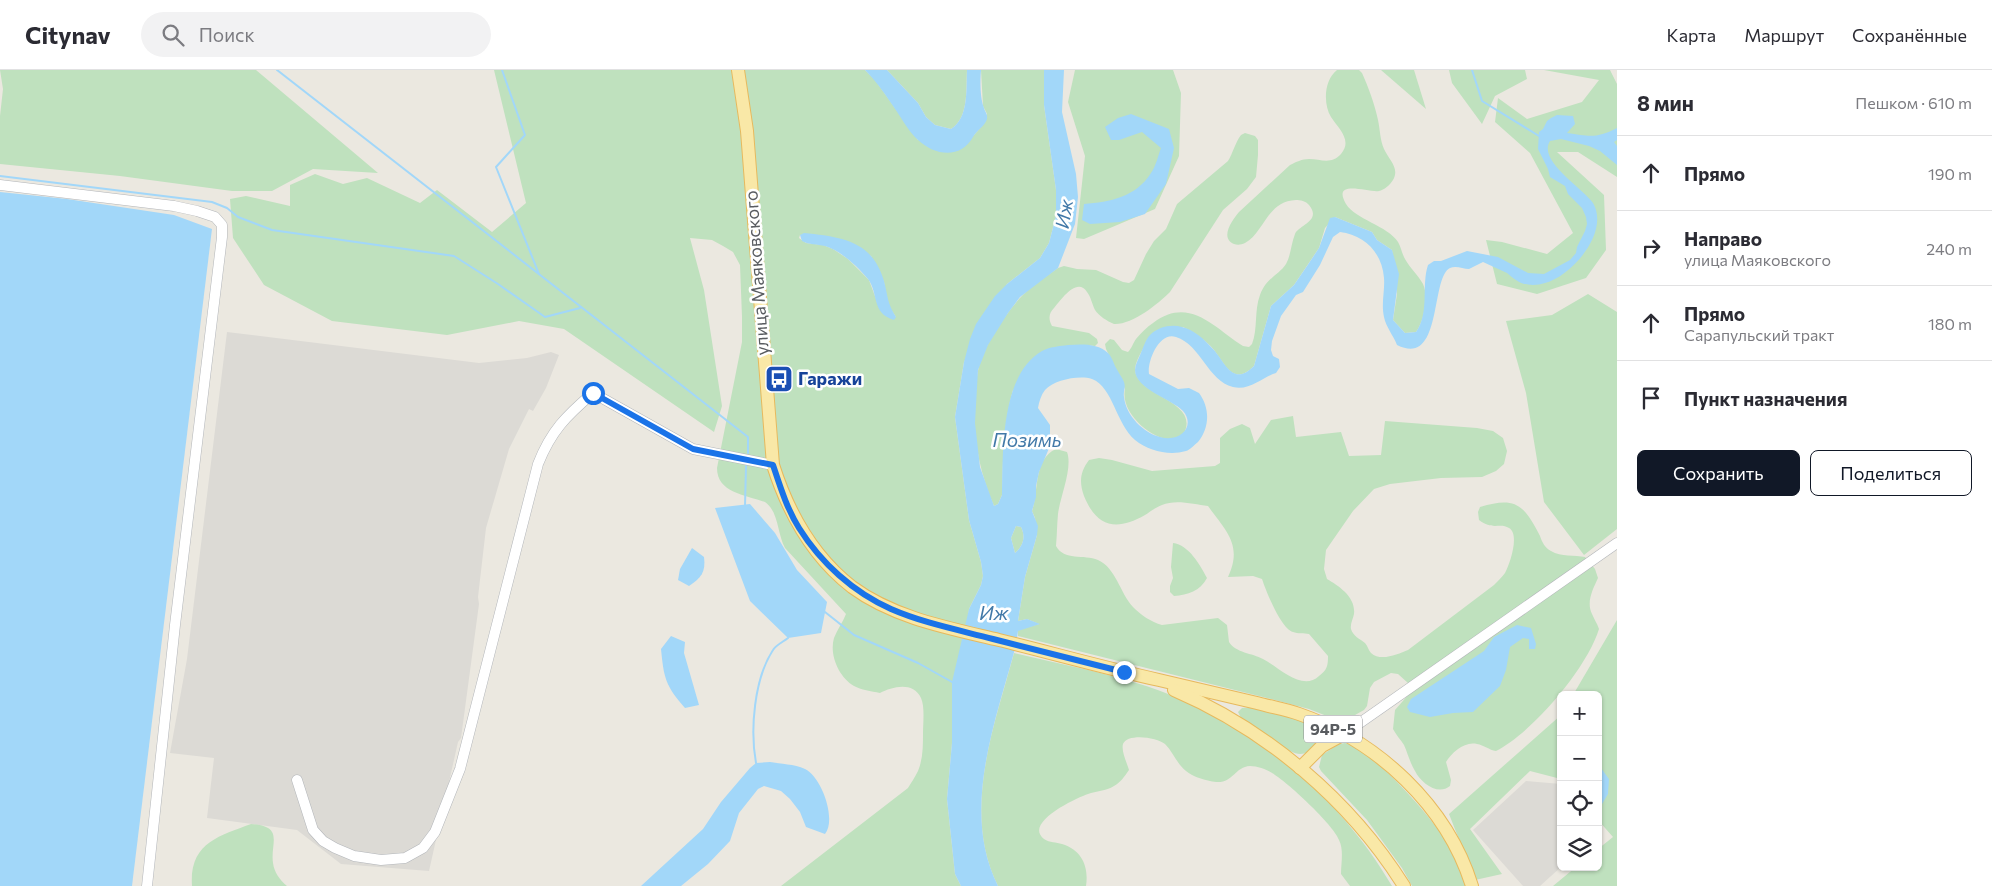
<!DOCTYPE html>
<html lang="ru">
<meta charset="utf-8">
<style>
body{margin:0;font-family:Commissioner,sans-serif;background:#f2f2f3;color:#2b2b33}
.controls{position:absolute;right:15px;bottom:15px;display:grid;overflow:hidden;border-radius:8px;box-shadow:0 1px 4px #0004}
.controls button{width:45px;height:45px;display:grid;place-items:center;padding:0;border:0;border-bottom:1px solid #e1e1e2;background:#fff;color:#2b2b33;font:25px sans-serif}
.stop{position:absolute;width:15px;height:15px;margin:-11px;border:4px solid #1a73e8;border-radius:50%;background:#fff}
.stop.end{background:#1a73e8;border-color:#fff;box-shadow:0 1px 5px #0008}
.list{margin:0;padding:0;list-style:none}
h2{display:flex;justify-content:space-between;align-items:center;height:65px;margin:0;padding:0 20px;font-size:21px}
h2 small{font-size:16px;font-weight:400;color:#7c7c81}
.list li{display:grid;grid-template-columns:32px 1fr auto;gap:15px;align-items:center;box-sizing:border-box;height:75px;padding:0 20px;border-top:1px solid #e1e1e2}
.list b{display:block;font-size:19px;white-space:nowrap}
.list p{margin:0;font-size:16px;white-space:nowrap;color:#7c7c81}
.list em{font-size:16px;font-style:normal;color:#7c7c81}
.actions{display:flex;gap:10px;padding:15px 20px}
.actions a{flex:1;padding:11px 0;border:1px solid #111827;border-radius:8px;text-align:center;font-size:18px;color:#111827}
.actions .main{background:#111827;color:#fff}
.icon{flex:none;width:28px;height:28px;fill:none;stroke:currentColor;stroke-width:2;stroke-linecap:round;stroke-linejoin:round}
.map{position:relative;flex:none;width:1617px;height:816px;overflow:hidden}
header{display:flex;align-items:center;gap:30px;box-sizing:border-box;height:70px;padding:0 25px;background:#fff;border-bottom:1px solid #e1e1e2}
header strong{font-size:24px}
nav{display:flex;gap:28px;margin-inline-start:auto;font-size:18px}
.search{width:350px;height:45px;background:#f2f2f3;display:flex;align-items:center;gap:12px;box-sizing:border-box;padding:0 18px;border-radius:28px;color:#7c7c81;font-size:19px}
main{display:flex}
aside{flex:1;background:#fff}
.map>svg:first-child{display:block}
.industrial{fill:#dcdad5}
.green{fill:#bfe1be;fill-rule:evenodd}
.water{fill:#a2d7f9;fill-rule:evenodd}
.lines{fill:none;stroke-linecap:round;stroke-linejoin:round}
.stream{stroke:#a2d7f9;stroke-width:2}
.minor-casing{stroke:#b3b6ba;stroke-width:11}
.major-casing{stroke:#e7b95d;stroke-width:14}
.minor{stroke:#fff;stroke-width:10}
.major{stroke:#f9e8a7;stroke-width:12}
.route{stroke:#1a73e8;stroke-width:6}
.labels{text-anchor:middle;stroke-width:5;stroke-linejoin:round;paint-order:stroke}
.shield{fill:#fff;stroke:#8b8d90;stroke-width:1}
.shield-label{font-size:16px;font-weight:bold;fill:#595c60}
.street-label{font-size:18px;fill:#595c60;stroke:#fff}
.transit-label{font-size:18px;font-weight:bold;fill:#164399;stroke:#fff;text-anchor:start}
.water-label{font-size:19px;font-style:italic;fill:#4279a8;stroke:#fff}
</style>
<header>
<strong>Citynav</strong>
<div class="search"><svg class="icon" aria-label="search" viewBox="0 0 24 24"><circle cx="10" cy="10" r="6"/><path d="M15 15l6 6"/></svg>Поиск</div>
<nav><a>Карта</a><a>Маршрут</a><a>Сохранённые</a></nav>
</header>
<main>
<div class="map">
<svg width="1617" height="816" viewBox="0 0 1617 816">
<rect width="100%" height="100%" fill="#ebe8e0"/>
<!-- industrial -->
<g class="industrial">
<path d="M227,262L479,293L527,288L551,282L559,285L546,318L533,341L529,339L509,379L486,458L478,527L479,534L461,668L458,672L429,801L341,794L297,760L207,748L214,688L170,683L187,589Z"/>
<path d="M1526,711L1561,714V797L1540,816H1523L1473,760Z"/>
</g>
<!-- green -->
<g class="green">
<path d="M0,0H256L378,103L313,99L272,121H232L120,106L0,94V46L3,19Z"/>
<path d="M494,0H865L875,10L918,70L973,66L983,55L987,44L983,36L981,0H1044V35L1056,120V146L1049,173L1040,188L1007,214L964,292L955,347L969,450L981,492L983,506L981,515L969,539L952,673L947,729L955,804L961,816H781L908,718C911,713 915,707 918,701C923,689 923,676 923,663C923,653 925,637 921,628C913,611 892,617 880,623C871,621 861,620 854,616C839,607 829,585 834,568C837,560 843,552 846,544L785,478C777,463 779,442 765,432C746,425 717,423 717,398L742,272V247L740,195L733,182L723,176L712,170L690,168L704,220L722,336L714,362L564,259L519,251L447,265L332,251L264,215L233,168L230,129L246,126L290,136V115L315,104L343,114L367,108L420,133L437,120L492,162L526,133ZM800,165L871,186L884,212L888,235L896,247L879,237L869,210L848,189L833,179L823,175L806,173L799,168Z"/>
<path d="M887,0H967C966,19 969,48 951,59L935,55L926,47L918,33Z"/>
<path d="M1075,0H1173L1181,23L1179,86L1155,139L1084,169L1076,168L1085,86L1068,32Z"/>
<path d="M1337,0H1359L1362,3C1368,16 1375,35 1378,50C1380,59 1380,70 1384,79C1389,90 1400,98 1393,110C1390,115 1384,120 1379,121C1369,123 1331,108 1346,134C1355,149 1388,156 1398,172C1401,177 1402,184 1405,189C1410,198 1418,205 1423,214C1429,227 1424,251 1416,262L1405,263L1393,250L1397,224L1392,180L1377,170L1372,162L1335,147L1325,158L1319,178L1294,215L1271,236L1254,296C1233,317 1225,294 1214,280C1206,270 1193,262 1183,257L1145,275C1141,283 1135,292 1135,300C1137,325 1193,330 1186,358C1178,389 1118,351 1125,319L1106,279L1105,274L1110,269L1114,270L1122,280L1128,282C1132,278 1133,273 1136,269C1141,263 1147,257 1153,253C1190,225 1215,259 1243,276L1249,277L1252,274C1258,259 1254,241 1260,225C1266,208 1279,205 1286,194C1291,185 1291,174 1295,164C1299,155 1322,151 1309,135C1306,131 1300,130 1296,130C1267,131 1264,163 1245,173C1241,175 1237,175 1234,174C1219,168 1233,149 1239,142L1290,95C1296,92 1302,89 1309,89C1321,89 1331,95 1341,84C1353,70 1338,58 1331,47C1323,34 1324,10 1337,0Z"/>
<path d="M1381,0H1414L1426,39Z"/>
<path d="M1449,0H1525L1527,9L1495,26L1482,54L1452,13Z"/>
<path d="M1544,0H1610L1617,14V107L1578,82H1557L1604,125L1606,180L1586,208L1537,224L1497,214L1486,170L1502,172L1547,184L1573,163L1530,83L1495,52L1498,28L1527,49L1582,32L1599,10Z"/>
<path d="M1245,63L1255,66L1258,70V85L1256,107L1247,119L1223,140L1170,222C1158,234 1132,255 1114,254C1107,251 1099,246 1095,240C1092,234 1091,227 1087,222C1077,206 1060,231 1054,238C1049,243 1048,249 1052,256L1089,263L1097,269L1098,273L1095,276L1085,275L1013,320C1003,355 1003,389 1002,425L998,434L994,436C976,395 969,346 978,301C982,278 1004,246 1019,229C1030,217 1045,207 1058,198L1064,196L1077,199L1096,200L1123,212L1129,213L1134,210L1146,184L1154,171L1166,159L1177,134L1228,91C1233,83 1235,73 1241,65Z"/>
<path d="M1588,224L1617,242V459L1584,485L1544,432L1526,323L1506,251L1552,245Z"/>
<path d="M1293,346L1296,367L1341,362L1349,386L1381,385L1385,351L1477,358L1493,361L1503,368L1507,381L1504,394L1496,401L1482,407L1441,408L1390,414L1374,419L1353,441L1326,480L1324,499L1327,509C1339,516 1356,527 1354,544C1353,549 1350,554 1351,559C1353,566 1360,569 1365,573C1368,576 1368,580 1371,583C1381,592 1398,584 1408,580L1494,515C1498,511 1502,507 1505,503C1510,494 1520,464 1509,458C1500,452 1493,461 1479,450L1478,442L1480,437C1516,426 1524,435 1540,466C1542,472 1545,478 1551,481C1561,487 1575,485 1585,487L1595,499L1598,508C1593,519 1586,532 1592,544C1594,549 1597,553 1599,559C1587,598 1533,662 1496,681C1489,680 1484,675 1477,674C1465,671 1452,682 1446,692L1451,710L1450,716C1438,726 1421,713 1415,701C1410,693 1408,684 1404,675C1401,670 1396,665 1393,659L1395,640L1409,624L1410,621L1408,613L1398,604L1391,603L1374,612L1370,618L1367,636L1364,640L1346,650H1337L1309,639L1271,629L1018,566V560L1039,554L1027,549L1018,551L1025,507L1037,465L1035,448L1032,441C1039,422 1033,389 1056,379L1067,382C1073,398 1060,427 1058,444C1057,454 1057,465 1056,476C1064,491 1084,484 1098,490C1116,498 1120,523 1133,537C1141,545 1151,552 1162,555L1218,548L1227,555L1229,572C1236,583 1252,583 1263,589C1279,597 1302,622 1319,606C1327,600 1328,596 1328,586L1309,564C1304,563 1298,564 1293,562C1281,559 1266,521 1262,509L1253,506L1228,507C1243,475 1226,461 1208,436C1194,434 1175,429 1162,435C1156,437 1150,442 1145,445C1117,461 1097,458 1084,426C1079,412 1080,402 1089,390L1099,388L1112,390L1152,401L1215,396L1220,393V368L1230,359L1242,354L1250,358L1255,374L1271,350Z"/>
<path d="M1016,456L1021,457C1026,467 1023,476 1015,483L1011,468Z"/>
<path d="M1173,473C1189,475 1200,495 1207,508C1200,521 1188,525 1174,526L1170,522V516L1173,508L1171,497Z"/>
<path d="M1617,550V816H1553L1576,797H1598V779L1613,767L1598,750V625H1573Z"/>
<path d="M1014,583C1072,597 1134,607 1189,633C1274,672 1345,736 1392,816H1350L1341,804C1341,793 1344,780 1339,770C1334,755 1286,711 1272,703C1266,699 1257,696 1250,696C1233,697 1233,717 1210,711C1202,709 1193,707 1186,701C1177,694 1173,682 1165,674C1157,667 1127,663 1123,674C1121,681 1127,693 1129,700C1124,707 1121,712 1114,716C1106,721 1096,721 1088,724C1076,728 1023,753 1044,769C1050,773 1056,772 1062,774C1082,780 1089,797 1086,816H998C961,742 994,657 1014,583Z"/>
<path d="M1242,638C1268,636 1303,652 1327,662L1328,666C1315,676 1307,690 1290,681L1241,648L1238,642Z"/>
<path d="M1561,645V709L1530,701L1470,759L1502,804L1475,810L1449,744Z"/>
<path d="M1345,673C1370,676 1437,753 1450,777C1456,789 1461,803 1466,816H1412L1402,798L1367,750L1321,701L1319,697L1322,685L1339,674Z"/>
<path d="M251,754C285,756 270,773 273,793C274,802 280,810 287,816H192C189,773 219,766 251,754Z"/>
</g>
<!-- water -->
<g class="water">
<path d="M865,0H887L918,33L926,47L935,55L951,59C969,48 966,19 967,0H981C980,11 980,28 984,38C985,42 988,44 987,49C985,56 977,60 973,67C961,89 935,86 918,70C907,60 900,45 891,33C883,21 875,10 865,0Z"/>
<path d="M1044,0H1064L1062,42L1076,104L1078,127L1075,154L1058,198L1020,227L1008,243L988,275L978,300L975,353L980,397L994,436L998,434L1002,425C1003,383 1000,305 1042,281C1049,277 1060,276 1068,275C1081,274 1098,273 1108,283C1111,286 1113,291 1115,296C1118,302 1122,307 1124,312C1126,318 1123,322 1124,327C1126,346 1144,363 1160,367C1180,373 1196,356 1183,341C1172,329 1135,319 1135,300C1135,295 1138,290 1140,285C1143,279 1145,270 1150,265C1158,257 1171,254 1182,257C1193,259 1205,270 1212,278C1225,291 1232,318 1254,296L1271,236L1294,215L1307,196L1319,178L1330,148L1335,147L1372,162L1377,170L1392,180L1399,204L1393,250L1405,263L1416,262C1430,242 1421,216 1428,195L1434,191H1441L1467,181L1498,187L1528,203L1544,204L1570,190L1576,183L1577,177L1585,161L1587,154L1586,147L1582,138L1568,124L1565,116L1550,107L1548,99L1538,79L1539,62L1543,59L1547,51L1551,48L1557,45L1573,46L1575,54L1567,63C1589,66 1596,69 1617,58V70L1614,72L1617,76V95L1600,81L1589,76L1561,69L1550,71C1537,91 1584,119 1593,133C1610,162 1572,206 1545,213C1536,216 1524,216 1516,210C1512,208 1510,205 1507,203C1499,199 1491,196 1483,192L1469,199C1463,199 1456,195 1450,198C1430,208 1443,298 1397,275C1393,265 1386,257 1384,247C1381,233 1385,221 1384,208C1382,182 1364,165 1340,162L1333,167L1320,195L1303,222L1296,225L1281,246L1272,271L1271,280L1273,286L1279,289L1280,297L1276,303C1262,307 1250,321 1233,317C1208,311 1201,275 1176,267C1159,261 1147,292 1149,304L1178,319L1189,318L1199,323C1210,338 1210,357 1198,372C1194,375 1190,380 1186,381C1169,386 1149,381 1135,370C1116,354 1113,317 1092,309C1079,305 1054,310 1045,320C1041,325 1039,332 1038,338L1050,355V376L1039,402L1036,416V427L1032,441L1038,456L1037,465L1025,507L1018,551L1027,549L1040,554L1018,561L1016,575C996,651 960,740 998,816H961L955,804L947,729L952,673V612L969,539L981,515L983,506L981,492L969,450L955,347L964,292L970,269L976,254L995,226L1007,214L1040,188L1049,173L1056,146V120L1044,35ZM1016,456L1021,457C1026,467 1023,476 1015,483L1011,468Z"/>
<path d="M1131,44L1169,59L1174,78L1166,114L1145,144L1120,152L1090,154L1082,150L1084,134C1110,132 1136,127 1151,103C1156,96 1158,86 1161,78L1142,62L1119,70H1111L1105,57L1118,48Z"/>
<path d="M0,122L67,129L174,145L212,159L132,816H0Z"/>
<path d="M804,163C841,167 872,170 884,211C888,226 887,233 896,247L894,250C871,243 879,224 868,209C857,196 841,181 825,176C817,174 809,175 802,171L800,165Z"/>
<path d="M750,434L775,463L797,500L827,532L821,563L788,568L750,531L715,438Z"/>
<path d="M692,478L704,487C706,502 701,508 689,516L678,510L680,499Z"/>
<path d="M1517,555L1531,558L1536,574L1535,579H1529V569L1523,568L1510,577L1506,600L1500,616L1473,642L1453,643L1430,647L1410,642L1407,637L1411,629L1484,581L1494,567Z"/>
<path d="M671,566L685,572L684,583L699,635L685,638C665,615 664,608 661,579Z"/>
<path d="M770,692C781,694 794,694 805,699C821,706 837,749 825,764L806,757L800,742L790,729L781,721L764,716L758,719L739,743L730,771L708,794L681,816H641L703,759L721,732L750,698L756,693Z"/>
<path d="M1598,694L1609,709L1608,724L1602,734L1598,735Z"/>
</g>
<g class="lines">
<!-- stream -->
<g class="stream">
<path d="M277,0L748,367V383"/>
<path d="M502,0L525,65L496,97L539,204"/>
<path d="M1472,0L1482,31L1539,66"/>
<path d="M0,106L212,132L227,138L238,147L272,160L454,186L498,214L545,247L580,238"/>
<path d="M745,436L746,396"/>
<path d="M825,542L854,565L918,593L952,612"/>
<path d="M756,693C750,660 754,609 773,580C776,575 783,572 788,568"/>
</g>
<defs>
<g id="minor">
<path d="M0,115L174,136L197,141L215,147L222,155V167L175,555L147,816"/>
<path d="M1344,664L1617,473"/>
<path d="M297,710L313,760L323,771L335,778L354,786L381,790L405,788L423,778L435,762L460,699L538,394C551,361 566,346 593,323L693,379L773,395"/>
</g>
<g id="major">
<path d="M738,0L747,61L773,395C788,442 812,486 852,517C894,548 949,558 999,570C1052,583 1105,598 1159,610C1192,618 1224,625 1257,633C1271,637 1285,639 1299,644C1378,671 1447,736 1472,816"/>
<path d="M1174,620C1267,660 1350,730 1404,816"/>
<path d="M1300,698L1322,676L1344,664"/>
</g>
</defs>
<!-- minor casing -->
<use href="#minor" class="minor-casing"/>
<!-- major casing -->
<use href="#major" class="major-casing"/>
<!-- minor -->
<use href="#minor" class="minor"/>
<!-- major -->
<use href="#major" class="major"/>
</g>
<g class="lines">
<!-- route -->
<path class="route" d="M593,323L693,379L773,395C780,416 787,439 799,458C821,493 853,522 891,539C923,553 959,560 993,569C1037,580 1081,591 1124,602"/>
</g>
<!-- icons -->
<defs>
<symbol id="bus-square" viewBox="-11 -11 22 22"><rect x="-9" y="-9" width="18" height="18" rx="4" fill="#1a4fb4" stroke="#fff"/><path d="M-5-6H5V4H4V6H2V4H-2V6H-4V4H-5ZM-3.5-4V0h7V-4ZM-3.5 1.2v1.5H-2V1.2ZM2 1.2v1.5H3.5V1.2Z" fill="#fff"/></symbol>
</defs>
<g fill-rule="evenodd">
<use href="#bus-square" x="763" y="293" width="32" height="32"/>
</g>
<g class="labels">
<!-- shield labels -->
<rect class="shield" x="1304" y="645.5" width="58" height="27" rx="4"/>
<g class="shield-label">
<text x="1333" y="665">94Р-5</text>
</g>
<!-- street labels -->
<g class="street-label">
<text transform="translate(757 203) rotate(-94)" y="6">улица Маяковского</text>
</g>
<!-- transit labels -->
<g class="transit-label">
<text x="798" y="315">Гаражи</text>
</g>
<!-- water labels -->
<g class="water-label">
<text transform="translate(1064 144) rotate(-81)" y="7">Иж</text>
<text x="1027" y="377">Позимь</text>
<text x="994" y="550">Иж</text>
</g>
</g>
</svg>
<div class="controls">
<button>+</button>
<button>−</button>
<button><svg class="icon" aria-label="locate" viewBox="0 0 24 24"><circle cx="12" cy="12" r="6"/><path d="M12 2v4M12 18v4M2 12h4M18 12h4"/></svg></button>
<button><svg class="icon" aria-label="layers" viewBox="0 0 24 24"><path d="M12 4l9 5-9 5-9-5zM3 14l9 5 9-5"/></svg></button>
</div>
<div class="stop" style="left:593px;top:323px"></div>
<div class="stop end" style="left:1124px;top:602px"></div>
</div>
<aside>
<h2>8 мин<small>Пешком · 610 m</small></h2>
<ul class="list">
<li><svg class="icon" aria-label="ahead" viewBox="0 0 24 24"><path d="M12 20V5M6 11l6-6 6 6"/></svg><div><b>Прямо</b></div><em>190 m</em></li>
<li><svg class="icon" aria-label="right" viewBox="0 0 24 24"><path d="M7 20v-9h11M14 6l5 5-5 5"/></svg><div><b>Направо</b><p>улица Маяковского</p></div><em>240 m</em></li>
<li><svg class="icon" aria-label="ahead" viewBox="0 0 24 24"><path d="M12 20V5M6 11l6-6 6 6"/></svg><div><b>Прямо</b><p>Сарапульский тракт</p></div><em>180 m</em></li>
<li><svg class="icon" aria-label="arrive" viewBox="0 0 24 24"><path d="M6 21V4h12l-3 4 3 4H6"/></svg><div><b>Пункт назначения</b></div></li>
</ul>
<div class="actions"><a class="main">Сохранить</a><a>Поделиться</a></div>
</aside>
</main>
